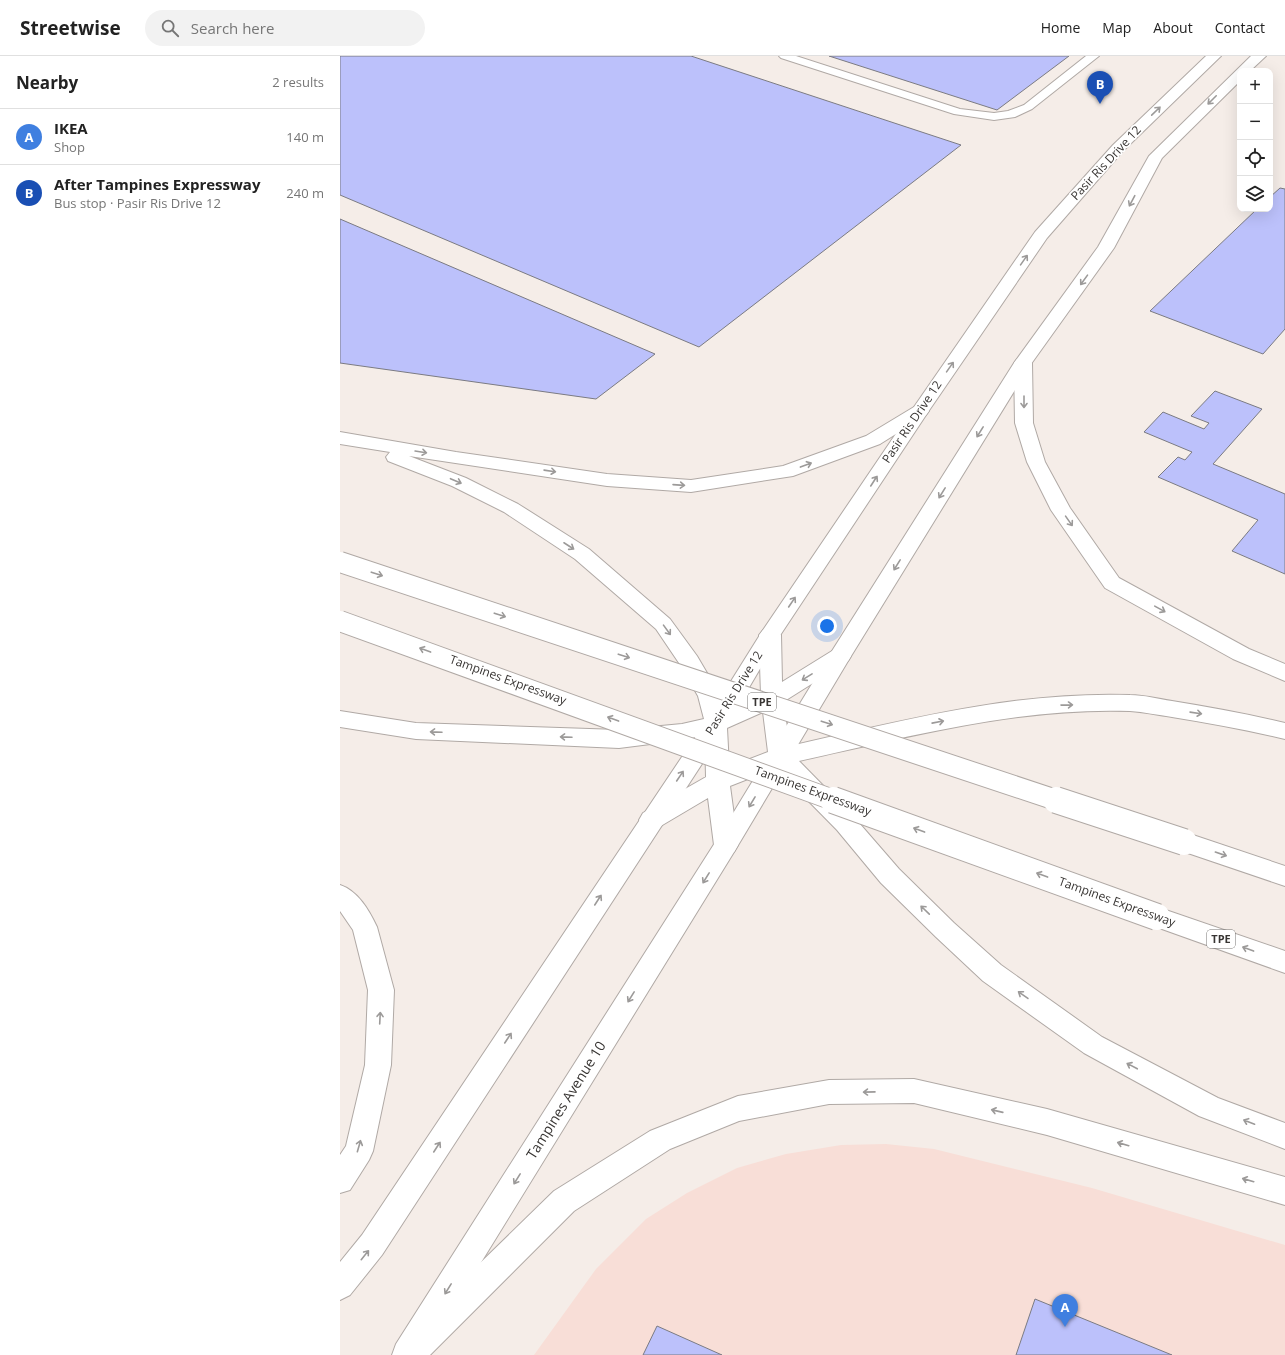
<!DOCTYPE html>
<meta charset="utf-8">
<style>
body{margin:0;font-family:"Open Sans",sans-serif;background:#f2f2f2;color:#222}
.controls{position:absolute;right:12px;top:12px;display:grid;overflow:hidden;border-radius:8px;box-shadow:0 4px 16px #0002}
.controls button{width:36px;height:36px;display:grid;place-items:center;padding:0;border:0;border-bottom:1px solid #e0e0e0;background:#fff;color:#222;font:20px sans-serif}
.you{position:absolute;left:487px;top:570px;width:14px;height:14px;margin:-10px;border:3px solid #fff;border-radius:50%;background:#1a73e8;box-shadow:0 0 0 6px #1a73e833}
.badge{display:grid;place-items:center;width:26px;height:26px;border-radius:50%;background:#1a73e8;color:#fff;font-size:13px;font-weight:700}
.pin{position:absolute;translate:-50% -33px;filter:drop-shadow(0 1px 2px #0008)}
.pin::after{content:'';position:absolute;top:21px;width:14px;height:12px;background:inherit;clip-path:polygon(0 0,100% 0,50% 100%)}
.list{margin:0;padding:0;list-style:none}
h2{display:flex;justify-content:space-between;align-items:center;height:52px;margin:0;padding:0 16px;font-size:17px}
h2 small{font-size:13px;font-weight:400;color:#767676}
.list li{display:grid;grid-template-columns:26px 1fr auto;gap:12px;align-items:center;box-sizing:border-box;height:56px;padding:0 16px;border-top:1px solid #e0e0e0}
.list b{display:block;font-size:15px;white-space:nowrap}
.list p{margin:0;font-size:13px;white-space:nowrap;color:#767676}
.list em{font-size:13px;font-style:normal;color:#767676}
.icon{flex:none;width:22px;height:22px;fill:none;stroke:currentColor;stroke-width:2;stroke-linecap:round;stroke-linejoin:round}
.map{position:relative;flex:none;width:945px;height:1299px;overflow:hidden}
header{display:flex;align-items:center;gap:24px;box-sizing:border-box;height:56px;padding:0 20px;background:#fff;border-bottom:1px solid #e0e0e0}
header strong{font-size:19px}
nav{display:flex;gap:22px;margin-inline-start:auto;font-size:14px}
.search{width:280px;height:36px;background:#f2f2f2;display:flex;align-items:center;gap:10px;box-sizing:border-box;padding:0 14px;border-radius:22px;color:#767676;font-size:15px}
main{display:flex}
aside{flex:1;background:#fff}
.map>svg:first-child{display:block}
.commercial{fill:#f8ded7}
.building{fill:#bcc1fb;stroke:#7b7b82}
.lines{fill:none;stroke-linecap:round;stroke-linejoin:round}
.service-casing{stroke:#b0a9a5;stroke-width:2}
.primary-casing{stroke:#b0a9a5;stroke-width:2}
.motorway-casing{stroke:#b0a9a5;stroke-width:2}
.service{fill:#fff;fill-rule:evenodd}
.primary{fill:#fff;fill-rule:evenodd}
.motorway{fill:#fff;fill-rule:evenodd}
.motorway-bridge-far1-casing{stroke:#b0a9a5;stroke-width:22;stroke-linecap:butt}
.motorway-bridge-casing{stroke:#b0a9a5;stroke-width:28;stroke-linecap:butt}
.motorway-bridge-far1{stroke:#fff;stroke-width:20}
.motorway-bridge{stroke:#fff;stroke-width:26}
.oneway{stroke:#9c9a99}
.labels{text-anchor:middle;stroke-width:3.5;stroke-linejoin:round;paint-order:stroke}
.shield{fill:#fff;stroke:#747270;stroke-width:1}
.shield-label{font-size:11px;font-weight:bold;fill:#383533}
.street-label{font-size:12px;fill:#383533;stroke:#fff}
.near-street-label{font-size:14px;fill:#383533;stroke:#fff}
</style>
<header>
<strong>Streetwise</strong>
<div class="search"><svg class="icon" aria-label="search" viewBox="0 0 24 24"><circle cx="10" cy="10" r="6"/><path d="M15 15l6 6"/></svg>Search here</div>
<nav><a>Home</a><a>Map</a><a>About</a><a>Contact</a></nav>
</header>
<main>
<aside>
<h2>Nearby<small>2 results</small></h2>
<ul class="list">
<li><span class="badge" style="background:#3f7fe0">A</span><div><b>IKEA</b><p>Shop</p></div><em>140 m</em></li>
<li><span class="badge" style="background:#1a4fb4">B</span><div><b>After Tampines Expressway</b><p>Bus stop · Pasir Ris Drive 12</p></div><em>240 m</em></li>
</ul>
</aside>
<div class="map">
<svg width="945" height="1299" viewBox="0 0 945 1299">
<rect width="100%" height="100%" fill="#f5ede8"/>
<!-- commercial -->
<path class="commercial" d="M546,1088L594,1093L752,1132L945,1189V1299H194L256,1213L306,1163L347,1137L397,1112L446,1098L501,1089Z"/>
<!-- building -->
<g class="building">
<path d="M0,0H351L621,89L359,291L0,139Z"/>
<path d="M489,0H729L657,54Z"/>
<path d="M940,132L945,133V273L923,298L810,255L917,153H930V141Z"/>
<path d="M0,163L315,298L256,343L0,307Z"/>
<path d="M875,335L922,353L873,408L945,438V518L892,495L918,464L818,421L838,401L845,404L852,396L804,376L823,356L864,373L869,367L851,360Z"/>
<path d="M695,1243L832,1299H676Z"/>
<path d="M317,1270L382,1299H303Z"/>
</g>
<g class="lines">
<defs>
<path id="service" d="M439,0H456L620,53L654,57L668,55L684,49L746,0H759L692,53L675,61L654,64L614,58L441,2Z"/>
<g id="primary">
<path d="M866,0H881L783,95L707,182L588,356L437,584L384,674L42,1199L10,1239L0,1244V1206L22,1179L368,662L423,574L574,351L695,176L773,89Z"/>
<path d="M911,0H926L910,15H900V25L822,102L774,192L691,308L508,605L394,796L84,1299H52L56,1288L378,782L492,595L674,307L758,191L809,100Z"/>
</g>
<g id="motorway">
<path d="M683,302L689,303L692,307L693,367L705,406L730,452L779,522L909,593L945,608V625L893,603L765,532L711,454L687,406L675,367L674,307L677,303Z"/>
<path d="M580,349L586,351L589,355L586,359L540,388L453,420L351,436L267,430L69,400L126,422L178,448L249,493L330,563L357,600L377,634L384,655L421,639L419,579L423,574L430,571L437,574L441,579L442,626L492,595L500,592L508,595L511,600L508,605L443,646L450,690C561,665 675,635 790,639C804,639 818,643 832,645C870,651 907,658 945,667V683C907,674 870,667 832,661C818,659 804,656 790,655C678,651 567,681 459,705L513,760L559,813L614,867L661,909L762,981L878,1042L945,1067V1093L859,1060L744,997L643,925L596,881L541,827L497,774L436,712L390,730L398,789L394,796L386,799L378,796L374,789L368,742L319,771L311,773L303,771L299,764L303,757L366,721L365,679L342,684L279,692L76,683L0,671V655L76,667L279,674L342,668L364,663L358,640L341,610L316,573L235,503L164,456L112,430L48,405L46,401L50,396L0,388V376L116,396L267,418L351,424L443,410L526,380L574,351ZM423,656L428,696L389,711L387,672Z"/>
<path d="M844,776L945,810V830L836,793L832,786L836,779Z"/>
<path d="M0,829C18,835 29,854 37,871L54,934L51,1009L33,1095L29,1104L10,1134L0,1137V1099L6,1090L25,1009L28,934L13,874L0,855Z"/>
<path d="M817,851L945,895V917L808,868L805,861L808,854Z"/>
<path d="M574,1023L707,1053L945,1121V1149L707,1079L574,1047L489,1048L399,1065L330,1093L234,1155L90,1299H53L57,1288L214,1135L310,1075L398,1040L489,1024Z"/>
</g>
</defs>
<!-- service casing -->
<use href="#service" class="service-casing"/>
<!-- primary casing -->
<use href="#primary" class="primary-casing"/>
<!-- motorway casing -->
<use href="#motorway" class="motorway-casing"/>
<!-- service -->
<use href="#service" class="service"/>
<!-- primary -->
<use href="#primary" class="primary"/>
<!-- motorway -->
<use href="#motorway" class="motorway"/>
<defs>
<g id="motorway-bridge-far1">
<path d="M0,506L719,745"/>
<path d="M0,565L496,745"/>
</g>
<g id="motorway-bridge">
<path d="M493,744L817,861"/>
<path d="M716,744L844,786"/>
</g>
</defs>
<!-- motorway-bridge-far1 casing -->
<use href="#motorway-bridge-far1" class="motorway-bridge-far1-casing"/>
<!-- motorway-bridge casing -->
<use href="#motorway-bridge" class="motorway-bridge-casing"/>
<!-- motorway-bridge-far1 -->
<use href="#motorway-bridge-far1" class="motorway-bridge-far1"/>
<!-- motorway-bridge -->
<use href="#motorway-bridge" class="motorway-bridge"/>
</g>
<!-- one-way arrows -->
<defs><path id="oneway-shaft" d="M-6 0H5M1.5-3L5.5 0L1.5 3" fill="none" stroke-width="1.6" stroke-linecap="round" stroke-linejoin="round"/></defs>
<g class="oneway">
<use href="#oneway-shaft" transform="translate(872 44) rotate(135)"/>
<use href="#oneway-shaft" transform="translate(816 55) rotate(-44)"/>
<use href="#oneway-shaft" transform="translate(792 145) rotate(118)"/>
<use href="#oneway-shaft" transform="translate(684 204) rotate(-55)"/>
<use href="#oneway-shaft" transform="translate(744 224) rotate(126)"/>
<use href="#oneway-shaft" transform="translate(610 311) rotate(-55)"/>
<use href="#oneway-shaft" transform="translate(684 346) rotate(90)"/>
<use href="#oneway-shaft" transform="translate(640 376) rotate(122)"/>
<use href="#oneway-shaft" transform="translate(81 396) rotate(9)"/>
<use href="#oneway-shaft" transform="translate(466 409) rotate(-20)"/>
<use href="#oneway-shaft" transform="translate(210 415) rotate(8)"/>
<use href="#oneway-shaft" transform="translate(116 425) rotate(23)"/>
<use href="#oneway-shaft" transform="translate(534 425) rotate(-57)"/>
<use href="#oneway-shaft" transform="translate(339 429) rotate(4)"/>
<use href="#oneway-shaft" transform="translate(602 437) rotate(122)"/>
<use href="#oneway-shaft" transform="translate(729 465) rotate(55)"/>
<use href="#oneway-shaft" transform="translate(229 490) rotate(33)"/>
<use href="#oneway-shaft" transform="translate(557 509) rotate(122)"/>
<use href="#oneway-shaft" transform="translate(37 518) rotate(18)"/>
<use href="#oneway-shaft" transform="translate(452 546) rotate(-56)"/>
<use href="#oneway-shaft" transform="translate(820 553) rotate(29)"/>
<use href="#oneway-shaft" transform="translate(160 559) rotate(18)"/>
<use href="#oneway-shaft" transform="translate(327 574) rotate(54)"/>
<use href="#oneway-shaft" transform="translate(85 594) rotate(-160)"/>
<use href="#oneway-shaft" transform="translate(284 600) rotate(18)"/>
<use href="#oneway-shaft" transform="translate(467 621) rotate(148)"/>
<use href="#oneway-shaft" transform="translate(727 649) rotate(-1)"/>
<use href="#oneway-shaft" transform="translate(856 657) rotate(8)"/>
<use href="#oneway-shaft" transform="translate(273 663) rotate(-160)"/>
<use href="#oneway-shaft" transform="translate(598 666) rotate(-11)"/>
<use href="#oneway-shaft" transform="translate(487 667) rotate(18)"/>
<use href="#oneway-shaft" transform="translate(96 676) rotate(-178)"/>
<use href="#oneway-shaft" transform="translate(226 681) rotate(-178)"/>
<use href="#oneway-shaft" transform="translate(340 720) rotate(-56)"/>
<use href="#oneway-shaft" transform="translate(412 746) rotate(121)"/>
<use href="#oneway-shaft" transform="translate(579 774) rotate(-160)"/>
<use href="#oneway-shaft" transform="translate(881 798) rotate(19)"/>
<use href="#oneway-shaft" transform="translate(702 819) rotate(-160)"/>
<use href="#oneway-shaft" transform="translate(366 822) rotate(122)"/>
<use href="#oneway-shaft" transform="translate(258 844) rotate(-57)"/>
<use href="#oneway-shaft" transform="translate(585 854) rotate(-136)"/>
<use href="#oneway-shaft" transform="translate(908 893) rotate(-160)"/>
<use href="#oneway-shaft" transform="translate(683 939) rotate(-145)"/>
<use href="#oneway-shaft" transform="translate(291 941) rotate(122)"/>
<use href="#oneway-shaft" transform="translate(40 962) rotate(-87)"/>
<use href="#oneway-shaft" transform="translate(168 982) rotate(-57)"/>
<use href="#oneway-shaft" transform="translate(792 1010) rotate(-152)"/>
<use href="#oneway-shaft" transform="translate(529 1036) rotate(179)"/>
<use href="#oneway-shaft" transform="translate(657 1055) rotate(-167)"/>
<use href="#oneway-shaft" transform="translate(909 1066) rotate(-159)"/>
<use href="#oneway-shaft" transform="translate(783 1088) rotate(-164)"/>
<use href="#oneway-shaft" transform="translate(19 1090) rotate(-74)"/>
<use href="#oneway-shaft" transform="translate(97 1091) rotate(-57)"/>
<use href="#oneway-shaft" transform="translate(177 1123) rotate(122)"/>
<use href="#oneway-shaft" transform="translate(908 1124) rotate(-164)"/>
<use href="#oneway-shaft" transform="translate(25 1199) rotate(-51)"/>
<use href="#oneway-shaft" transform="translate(108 1233) rotate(122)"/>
</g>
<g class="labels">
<!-- shield labels -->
<g class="shield">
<rect x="408" y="637" width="28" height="18" rx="3"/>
<rect x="867" y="874" width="28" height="18" rx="3"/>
</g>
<g class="shield-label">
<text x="422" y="650">TPE</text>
<text x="881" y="887">TPE</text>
</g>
<!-- street labels -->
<g class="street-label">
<text transform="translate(766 107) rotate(-47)" y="4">Pasir Ris Drive 12</text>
<text transform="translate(572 366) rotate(-56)" y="4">Pasir Ris Drive 12</text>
<text transform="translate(168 624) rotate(20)" y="4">Tampines Expressway</text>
<text transform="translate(394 637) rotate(-58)" y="4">Pasir Ris Drive 12</text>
<text transform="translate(473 735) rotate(20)" y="4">Tampines Expressway</text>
<text transform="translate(777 846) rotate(20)" y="4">Tampines Expressway</text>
</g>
<!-- near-street labels -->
<g class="near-street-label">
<text transform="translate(226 1044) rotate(-58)" y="5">Tampines Avenue 10</text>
</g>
</g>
</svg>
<div class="controls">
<button>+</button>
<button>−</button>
<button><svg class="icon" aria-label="locate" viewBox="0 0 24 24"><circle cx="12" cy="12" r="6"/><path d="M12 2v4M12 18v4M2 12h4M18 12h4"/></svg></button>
<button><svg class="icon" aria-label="layers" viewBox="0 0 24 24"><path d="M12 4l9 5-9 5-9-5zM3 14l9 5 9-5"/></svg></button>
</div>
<div class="you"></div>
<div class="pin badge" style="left:725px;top:1271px;background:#3f7fe0">A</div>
<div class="pin badge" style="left:760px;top:48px;background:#1a4fb4">B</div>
</div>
</main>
